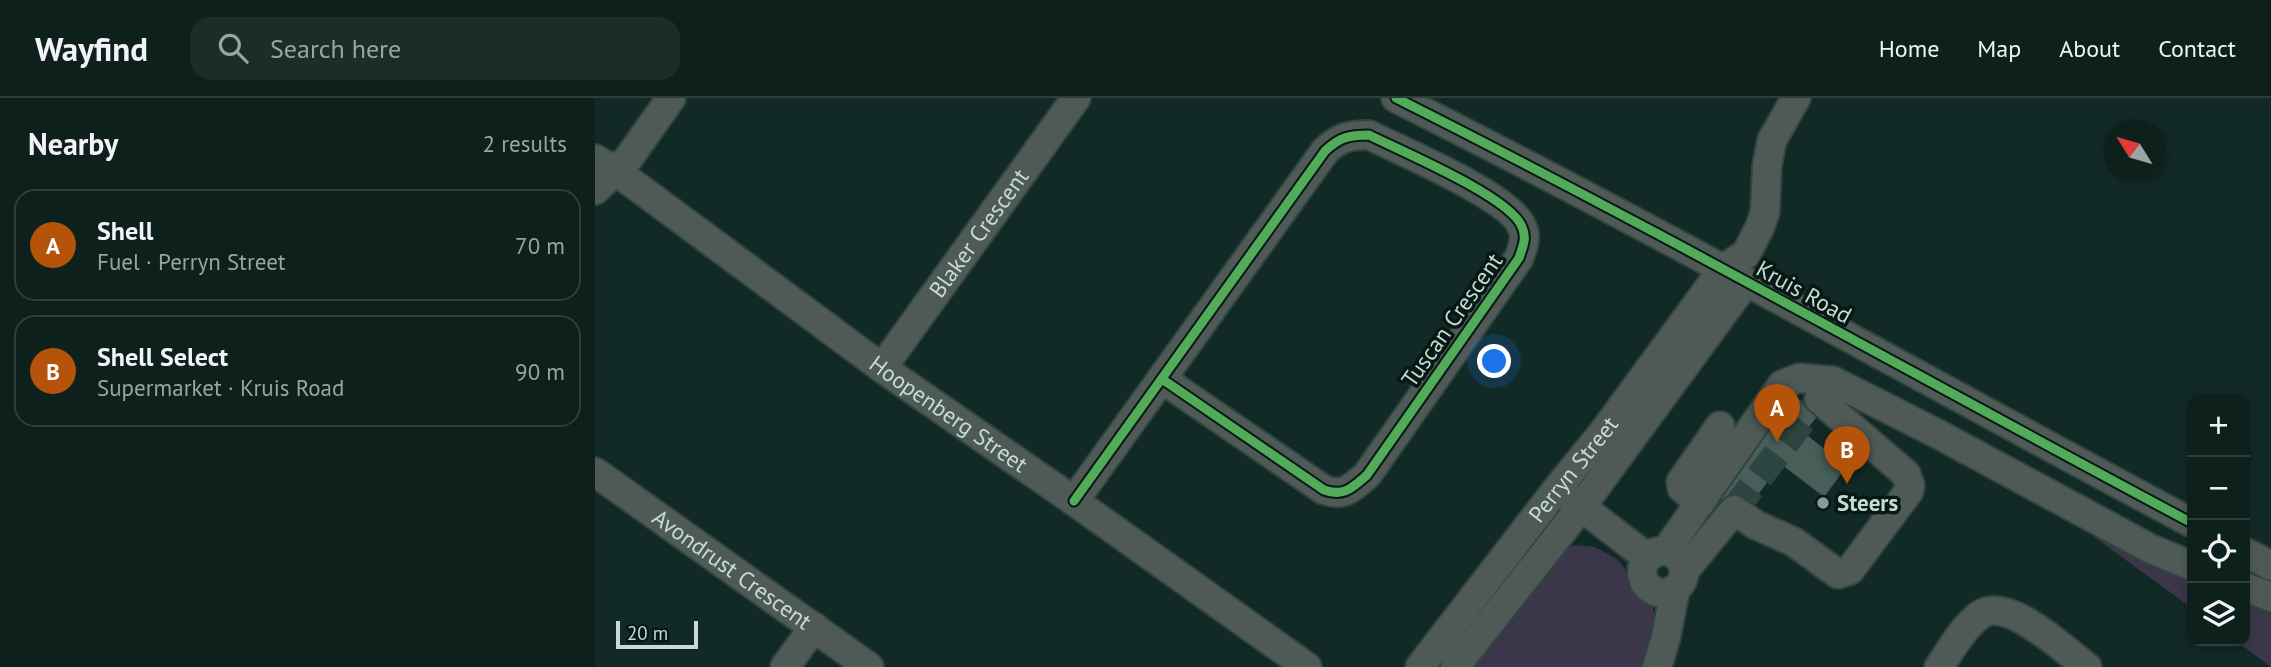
<!DOCTYPE html>
<meta charset="utf-8">
<style>
body{margin:0;font-family:"PT Sans",sans-serif;background:#1c2d29;color:#f1f3f6}
.controls{position:absolute;right:21px;bottom:21px;display:grid;overflow:hidden;border-radius:14px;box-shadow:0 4px 10px #0003}
.controls button{width:63px;height:63px;display:grid;place-items:center;padding:0;border:0;border-bottom:2px solid #2e3e3b;background:#0e201c;color:#f1f3f6;font:35px sans-serif}
.compass{position:absolute;left:1508px;top:21px;width:63px;height:63px;border-radius:50%;background:#0e201c;box-shadow:0 4px 10px #0003;rotate:307deg}
.scale{position:absolute;left:21px;bottom:18px;width:82px;box-sizing:border-box;padding-left:7px;border:4px solid #c5dbd5;border-top:0;font-size:19px;line-height:24px;white-space:nowrap;color:#c5dbd5;-webkit-text-stroke:5px #071815;paint-order:stroke}
.you{position:absolute;left:900px;top:264px;width:24px;height:24px;margin:-18px;border:5px solid #fff;border-radius:50%;background:#1a73e8;box-shadow:0 0 0 10px #1a73e833}
.badge{display:grid;place-items:center;width:46px;height:46px;border-radius:50%;background:#b45309;color:#fff;font-size:23px;font-weight:700}
.pin{position:absolute;translate:-50% -58px;filter:drop-shadow(0 2px 4px #0008)}
.pin::after{content:'';position:absolute;top:37px;width:24px;height:21px;background:inherit;clip-path:polygon(0 0,100% 0,50% 100%)}
.list{margin:0;padding:0;list-style:none}
h2{display:flex;justify-content:space-between;align-items:center;height:91px;margin:0;padding:0 28px;font-size:30px}
h2 small{font-size:23px;font-weight:400;color:#9ba3a3}
.list li{display:grid;grid-template-columns:46px 1fr auto;gap:21px;align-items:center;box-sizing:border-box;height:112px;margin:0 14px 14px;padding:0 14px;border:2px solid #2e3e3b;border-radius:21px}
.list b{display:block;font-size:26px;white-space:nowrap}
.list p{margin:0;font-size:23px;white-space:nowrap;color:#9ba3a3}
.list em{font-size:23px;font-style:normal;color:#9ba3a3}
.icon{flex:none;width:38px;height:38px;fill:none;stroke:currentColor;stroke-width:2;stroke-linecap:round;stroke-linejoin:round}
.map{position:relative;flex:none;width:1676px;height:569px;overflow:hidden}
header{display:flex;align-items:center;gap:42px;box-sizing:border-box;height:98px;padding:0 35px;background:#0e201c;border-bottom:2px solid #2e3e3b}
header strong{font-size:33px}
nav{display:flex;gap:38px;margin-inline-start:auto;font-size:24px}
.search{width:490px;height:63px;background:#1c2d29;display:flex;align-items:center;gap:18px;box-sizing:border-box;padding:0 24px;border-radius:21px;color:#9ba3a3;font-size:26px}
main{display:flex}
aside{flex:1;background:#0e201c}
.map>svg:first-child{display:block}
.green{fill:#3c364a}
.building{fill:#485e59}
.lines{fill:none;stroke-linecap:round;stroke-linejoin:round}
.minor-tunnel{stroke:#2d4540;stroke-width:28;stroke-dasharray:28 14;stroke-linecap:butt}
.minor-casing{stroke:#304440;stroke-width:32}
.minor{stroke:#4f5a57;stroke-width:28}
.cycleway-casing{stroke:#071815;stroke-width:13}
.cycleway{stroke:#51ab58;stroke-width:9}
.poi-dot{fill:#869d98;stroke:#071815;stroke-width:2.5}
.labels{text-anchor:middle;stroke-width:7;stroke-linejoin:round;paint-order:stroke}
.street-label{font-size:23px;fill:#c5dbd5;stroke:#071815}
.poi-label{font-size:23px;font-weight:bold;fill:#c5dbd5;stroke:#071815;text-anchor:start}
</style>
<header>
<strong>Wayfind</strong>
<div class="search"><svg class="icon" aria-label="search" viewBox="0 0 24 24"><circle cx="10" cy="10" r="6"/><path d="M15 15l6 6"/></svg>Search here</div>
<nav><a>Home</a><a>Map</a><a>About</a><a>Contact</a></nav>
</header>
<main>
<aside>
<h2>Nearby<small>2 results</small></h2>
<ul class="list">
<li><span class="badge">A</span><div><b>Shell</b><p>Fuel · Perryn Street</p></div><em>70 m</em></li>
<li><span class="badge">B</span><div><b>Shell Select</b><p>Supermarket · Kruis Road</p></div><em>90 m</em></li>
</ul>
</aside>
<div class="map">
<svg width="1676" height="569" viewBox="0 0 1676 569">
<rect width="100%" height="100%" fill="#122a26"/>
<!-- green -->
<g class="green">
<path d="M1503,435L1597,477V510L1499,439Z"/>
<path d="M980,447L1000,449L1023,462L1030,471L1034,489L1058,510L1061,529L1054,569H869L963,452Z"/>
<path d="M1650,497L1676,506V569L1641,543H1650Z"/>
</g>
<!-- building -->
<path class="building" d="M1193,293L1224,316L1209,335L1252,368L1229,399L1186,366L1147,418L1117,395Z"/>
<g class="lines">
<!-- minor-tunnel -->
<path class="minor-tunnel" d="M1139,412L1217,310"/>
<defs>
<g id="minor">
<path d="M801,0C1070,135 1332,284 1597,425"/>
<path id="s1" d="M0,61L21,73L287,270L479,403L712,569"/>
<path d="M0,92L33,61L76,0"/>
<path id="s2" d="M287,270L481,0"/>
<path id="s3" d="M0,374L274,569"/>
<path d="M972,398L1053,460"/>
<path d="M479,403L730,53C745,39 754,37 774,37C806,53 916,99 927,129C932,140 928,148 924,160L772,377C757,390 749,399 729,392L567,281"/>
<path d="M1105,405L1087,390L1086,384L1125,328"/>
<path d="M1071,453L1187,287L1204,280L1238,283L1343,336L1556,451L1597,468"/>
<circle cx="1068" cy="474" r="21"/>
<path d="M1650,454L1676,468"/>
<path d="M1089,473L1139,412L1161,427L1199,444L1243,476L1255,472L1314,393L1315,387L1311,376L1224,301"/>
<path d="M1650,489L1676,499"/>
<path d="M190,569L219,529"/>
<path id="s4" d="M825,569L962,391L1010,332L1128,171L1151,156L1165,129L1170,114L1172,68L1177,42L1201,0"/>
<path d="M860,569L986,409L1151,184"/>
<path d="M1062,569L1071,539L1080,492"/>
<path d="M1344,569C1356,552 1368,529 1385,517C1412,497 1469,552 1492,569"/>
</g>
</defs>
<!-- minor casing -->
<use href="#minor" class="minor-casing"/>
<!-- minor -->
<use href="#minor" class="minor"/>
<defs>
<g id="cycleway">
<path d="M801,0C1070,135 1332,284 1597,425"/>
<path d="M479,403L730,53C745,39 754,37 774,37C806,53 916,99 927,129C932,140 928,148 924,160L772,377C757,390 749,399 729,392L567,281"/>
</g>
</defs>
<!-- cycleway casing -->
<use href="#cycleway" class="cycleway-casing"/>
<!-- cycleway -->
<use href="#cycleway" class="cycleway"/>
</g>
<!-- markers -->
<circle class="poi-dot" cx="1228" cy="405" r="7"/>
<g class="labels">
<!-- street labels -->
<g class="street-label">
<text dy="8" stroke="none"><textPath href="#s2" startOffset="166">Blaker Crescent</textPath></text>
<text transform="translate(1209 194) rotate(29)" y="8">Kruis Road</text>
<text transform="translate(857 222) rotate(-55)" y="8">Tuscan Crescent</text>
<text dy="8" stroke="none"><textPath href="#s1" startOffset="436">Hoopenberg Street</textPath></text>
<text dy="8" stroke="none"><textPath href="#s4" startOffset="250">Perryn Street</textPath></text>
<text dy="8" stroke="none"><textPath href="#s3" startOffset="168">Avondrust Crescent</textPath></text>
</g>
<!-- poi labels -->
<g class="poi-label">
<text x="1242" y="413">Steers</text>
</g>
</g>
</svg>
<div class="controls">
<button>+</button>
<button>−</button>
<button><svg class="icon" aria-label="locate" viewBox="0 0 24 24"><circle cx="12" cy="12" r="6"/><path d="M12 2v4M12 18v4M2 12h4M18 12h4"/></svg></button>
<button><svg class="icon" aria-label="layers" viewBox="0 0 24 24"><path d="M12 4l9 5-9 5-9-5zM3 14l9 5 9-5"/></svg></button>
</div>
<svg class="compass" viewBox="-18 -18 36 36"><path d="M0-13l5 13h-10z" fill="#e53935"/><path d="M0 13l5-13h-10z" fill="#9ba3a3"/></svg>
<div class="scale">20 m</div>
<div class="you"></div>
<div class="pin badge" style="left:1182px;top:344px">A</div>
<div class="pin badge" style="left:1252px;top:386px">B</div>
</div>
</main>
